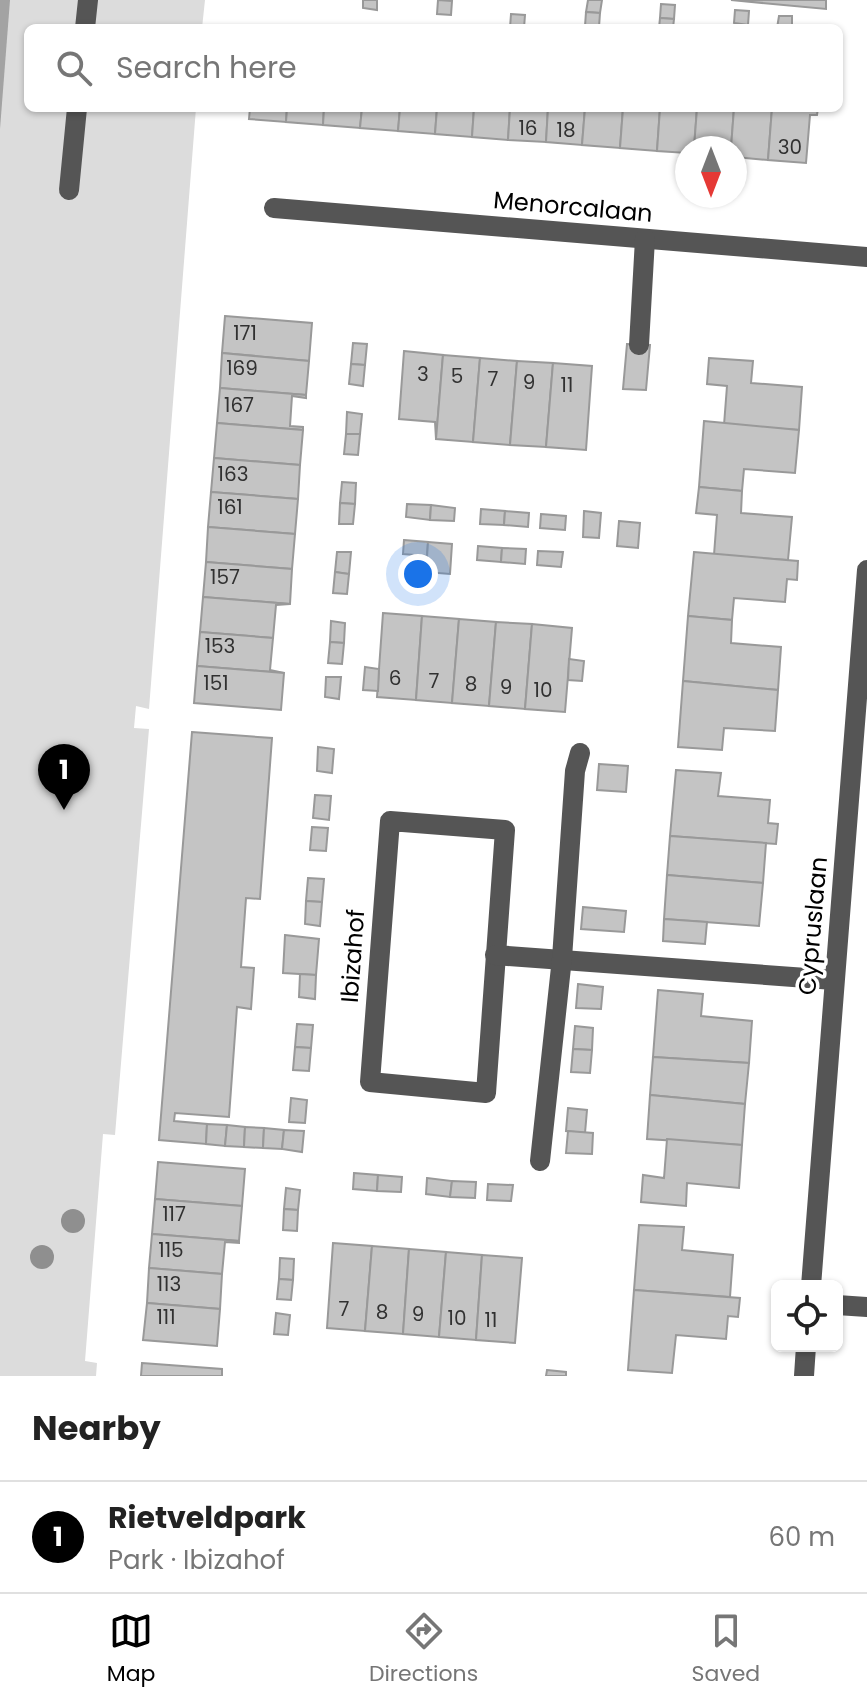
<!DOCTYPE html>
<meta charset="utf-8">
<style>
body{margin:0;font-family:Poppins,sans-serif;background:#f6f6f6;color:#222}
.controls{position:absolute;right:24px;bottom:24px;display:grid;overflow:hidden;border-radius:12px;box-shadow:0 2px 6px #0004}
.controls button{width:72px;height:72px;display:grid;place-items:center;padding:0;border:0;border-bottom:2px solid #e0e0e0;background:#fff;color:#222;font:40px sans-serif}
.compass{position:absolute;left:675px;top:136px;width:72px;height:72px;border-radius:50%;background:#fff;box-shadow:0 2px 6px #0004;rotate:180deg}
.you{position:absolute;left:418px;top:574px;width:28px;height:28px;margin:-20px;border:6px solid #fff;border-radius:50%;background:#1a73e8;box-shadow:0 0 0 12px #1a73e833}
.badge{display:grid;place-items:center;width:52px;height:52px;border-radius:50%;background:#000;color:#fff;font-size:26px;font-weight:700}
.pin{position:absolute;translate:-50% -66px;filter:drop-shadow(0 2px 4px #0008)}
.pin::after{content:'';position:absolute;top:42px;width:28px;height:24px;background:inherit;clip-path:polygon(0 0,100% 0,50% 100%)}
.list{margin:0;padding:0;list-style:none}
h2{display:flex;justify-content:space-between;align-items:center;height:104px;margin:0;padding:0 32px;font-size:34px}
h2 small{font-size:26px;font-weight:400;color:#767676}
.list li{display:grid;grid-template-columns:52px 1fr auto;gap:24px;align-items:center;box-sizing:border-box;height:112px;padding:0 32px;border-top:2px solid #e0e0e0}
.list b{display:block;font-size:30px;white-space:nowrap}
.list p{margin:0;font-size:26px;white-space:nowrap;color:#767676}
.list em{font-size:26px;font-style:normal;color:#767676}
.icon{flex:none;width:44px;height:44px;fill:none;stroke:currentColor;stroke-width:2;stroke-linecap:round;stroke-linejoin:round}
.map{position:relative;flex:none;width:867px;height:1376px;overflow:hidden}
.search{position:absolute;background:#fff;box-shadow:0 2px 6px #0004;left:24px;right:24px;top:24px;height:88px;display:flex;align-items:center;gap:20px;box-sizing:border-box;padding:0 28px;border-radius:12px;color:#767676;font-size:30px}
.sheet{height:216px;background:#fff}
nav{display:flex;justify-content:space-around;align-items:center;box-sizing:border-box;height:112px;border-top:2px solid #e0e0e0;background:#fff;font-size:22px;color:#767676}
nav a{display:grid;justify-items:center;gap:4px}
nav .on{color:#000}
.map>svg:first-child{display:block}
.green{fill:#dcdcdc}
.water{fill:#a3a3a3}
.building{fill:#c4c4c4;stroke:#999;stroke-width:2}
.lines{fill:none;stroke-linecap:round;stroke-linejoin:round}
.minor{stroke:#555;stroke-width:20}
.tree{fill:#8f8f8f}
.labels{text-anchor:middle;stroke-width:7;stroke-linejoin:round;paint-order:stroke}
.number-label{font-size:20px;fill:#313131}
.street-label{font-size:24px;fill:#000;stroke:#fff}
</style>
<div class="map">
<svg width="867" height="1376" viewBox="0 0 867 1376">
<rect width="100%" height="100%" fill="#fff"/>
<!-- green -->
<path class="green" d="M0,0H205L202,28H28V108H196L149,709L136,706L134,728L149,729L115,1135L103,1134L85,1361L97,1363L96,1376H0Z"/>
<!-- water -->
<path class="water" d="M0,0H10L0,129Z"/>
<!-- building -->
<g class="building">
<path d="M363,0H377V10L363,8Z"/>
<path d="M438,0L452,1L451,15L437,14Z"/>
<path d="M588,0H602L600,13L586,12Z"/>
<path d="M731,0H826V9Z"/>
<path d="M661,4L675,5L674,19L660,18Z"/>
<path d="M735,10L749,11L748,25L734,23Z"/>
<path d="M586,12L600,13L599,27L585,26Z"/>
<path d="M511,14L525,15L524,28H510Z"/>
<path d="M779,16H792V28H777Z"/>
<path d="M660,18L674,19L673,28H659Z"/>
<path d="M250,108H287L286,122L249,119Z"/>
<path d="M287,108H324L323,125L286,122Z"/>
<path d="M324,108H362L360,128L323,125Z"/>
<path d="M362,108H400L398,131L360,128Z"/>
<path d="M400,108H437L435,134L398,131Z"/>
<path d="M437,108H474L472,137L435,134Z"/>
<path d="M474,108H510L508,140L472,137Z"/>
<path d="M510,108H548L546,142L508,140Z"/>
<path d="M548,108H585L582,145L546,142Z"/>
<path d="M585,108H623L620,148L582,145Z"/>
<path d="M623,108H660L657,151L620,148Z"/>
<path d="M660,108H697L694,148H687V153L657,151Z"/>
<path d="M697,108H734L731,148H694Z"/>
<path d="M734,108H772L768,160L735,157V148H731Z"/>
<path d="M772,108H818L817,115H810L806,163L768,160Z"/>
<path d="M225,316L312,323L309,361L222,353Z"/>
<path d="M353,343L367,344L365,365L351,364Z"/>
<path d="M627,344L650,345L646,390L623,389Z"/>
<path d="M404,351L443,355L436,439L435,422L399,419Z"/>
<path d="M222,353L309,361L306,395L220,388Z"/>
<path d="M443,355L480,358L473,442L436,439Z"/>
<path d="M480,358L517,361L510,445L473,442Z"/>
<path d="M709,358L753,361L751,383L802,387L799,430L724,425L727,386L707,384Z"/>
<path d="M517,361L553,363L546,447L510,445Z"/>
<path d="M553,363L592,366L586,450L546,447Z"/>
<path d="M351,364L365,365L363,386L349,384Z"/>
<path d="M220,388L306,395V398L292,396L290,426L303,427V430L217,423Z"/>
<path d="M347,412L362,414L360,434H346Z"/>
<path d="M704,421L799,430L795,473L744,469L742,491L699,487Z"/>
<path d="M217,423L303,430L300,465L214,458Z"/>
<path d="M346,434H360L358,455L344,454Z"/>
<path d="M214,458L300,465L298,499L211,492Z"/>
<path d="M342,482L356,483L355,504L340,503Z"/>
<path d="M699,487L742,491L741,513L792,517L788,560L714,555L717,515L696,513Z"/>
<path d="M211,492L298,499L295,534L208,527Z"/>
<path d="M340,503L355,504L353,524H339Z"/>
<path d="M407,504L431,505L430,520L406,517Z"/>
<path d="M431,505L455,508L454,521L430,520Z"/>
<path d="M481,509L505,511L504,525L480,524Z"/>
<path d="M505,511L529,513L528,527L504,525Z"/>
<path d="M584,511L601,513L599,538L583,537Z"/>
<path d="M541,514L566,516L565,530L540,528Z"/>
<path d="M619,521L640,523L638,548L617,546Z"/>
<path d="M208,527L295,534L292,569L206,562Z"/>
<path d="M404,540L428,542L427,556L403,554Z"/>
<path d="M428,542L452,544L450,574L426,572Z"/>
<path d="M478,546L502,548L501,562L477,560Z"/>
<path d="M502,548L526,549L525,564L501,562Z"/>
<path d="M538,551L563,552L561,567L537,565Z"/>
<path d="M337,552H351L349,574L335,572Z"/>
<path d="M694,552L798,561L797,580L787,579L785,602L734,598L732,620L688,616Z"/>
<path d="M206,562L292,569L290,604L203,597Z"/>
<path d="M335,572L349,574L347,594L333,593Z"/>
<path d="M203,597L290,604L276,605L273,638L200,632Z"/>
<path d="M383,613L422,616L416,700L377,697Z"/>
<path d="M422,616L459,619L452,703L416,700Z"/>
<path d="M688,616L732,620L731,643L781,647L778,690L683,681Z"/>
<path d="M459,619L496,622L489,706L452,703Z"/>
<path d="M331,621L345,623L344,643L330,642Z"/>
<path d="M496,622L532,624L525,709L489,706Z"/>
<path d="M532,624L572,628L565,712L525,709Z"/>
<path d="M200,632L273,638L270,670L284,673L197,666Z"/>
<path d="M330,642L344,643L342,664L328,663Z"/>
<path d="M569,659L584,661L582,681L568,680Z"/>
<path d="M197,666L284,673L281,710L194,703Z"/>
<path d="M365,667L379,669L378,691L363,690Z"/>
<path d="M326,677H341L339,699L325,697Z"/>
<path d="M683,681L778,690L775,731L724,728L722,750L678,747Z"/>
<path d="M192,732L272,738L260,899L246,898L241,967L254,968L251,1009L237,1007L229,1117L175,1113L174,1121L207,1124L206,1144L159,1140Z"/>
<path d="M318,747L334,749L332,773L317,771Z"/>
<path d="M599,764L628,766L626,792L597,790Z"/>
<path d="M676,770L721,773L718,796L770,800L768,823L778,824L776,844L670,836Z"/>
<path d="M315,795L331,796L329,820L313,818Z"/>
<path d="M312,827L328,828L326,851L310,850Z"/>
<path d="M670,836L766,843L763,883L667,875Z"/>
<path d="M667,875L763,883L759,926L664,919Z"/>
<path d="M308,878L324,879L322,902L306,901Z"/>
<path d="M306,901L322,902L320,926L305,924Z"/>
<path d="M583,907L626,911L624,932L581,929Z"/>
<path d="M664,919L707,922L705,944L663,941Z"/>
<path d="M285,935L319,939L316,975L283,973Z"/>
<path d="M300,974L316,975L315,999L299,997Z"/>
<path d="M578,984L603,987L601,1009L576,1008Z"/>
<path d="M658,990L703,994L701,1016L752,1021L749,1063L653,1057Z"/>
<path d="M297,1024L313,1025L311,1048L295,1047Z"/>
<path d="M575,1026L593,1028L592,1050L573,1049Z"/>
<path d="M295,1047L311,1048L309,1071L293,1070Z"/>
<path d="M573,1049L592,1050L590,1073L571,1072Z"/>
<path d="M653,1057L749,1063L745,1104L650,1095Z"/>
<path d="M650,1095L745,1104L742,1145L647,1139Z"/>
<path d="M291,1098L307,1100L305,1123L289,1122Z"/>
<path d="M568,1108L587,1110L585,1133L566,1131Z"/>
<path d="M207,1124L227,1125L225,1146L206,1144Z"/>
<path d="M227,1125L245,1127L244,1147L225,1146Z"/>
<path d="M245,1127L264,1128L263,1148L244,1147Z"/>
<path d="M264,1128L284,1130L282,1149L263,1148Z"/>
<path d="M284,1130L304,1131L302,1152L282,1149Z"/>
<path d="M568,1131L593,1133L592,1154L566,1153Z"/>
<path d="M667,1139L742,1145L739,1188L687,1183L686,1206L641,1202L643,1175L664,1178Z"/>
<path d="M158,1162L245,1169L242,1206L155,1199Z"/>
<path d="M354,1173L378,1175L377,1191L353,1189Z"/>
<path d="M378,1175L402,1177L401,1192L377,1191Z"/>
<path d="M427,1178L452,1181L450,1197L426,1194Z"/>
<path d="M452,1181L476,1182L475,1198L450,1197Z"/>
<path d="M488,1184L513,1185L511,1201L487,1200Z"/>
<path d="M286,1188L300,1190L298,1210L284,1209Z"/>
<path d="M155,1199L242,1206L239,1241L152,1234Z"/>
<path d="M284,1209L298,1210L297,1231L283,1230Z"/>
<path d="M639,1225L684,1227L682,1250L733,1255L730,1297L634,1290Z"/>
<path d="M152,1234L239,1241V1243L225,1242L222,1274L149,1268Z"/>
<path d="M333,1243L372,1246L365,1331L327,1328Z"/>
<path d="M372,1246L409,1249L403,1334L365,1331Z"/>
<path d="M409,1249L446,1252L439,1337L403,1334Z"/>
<path d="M446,1252L482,1255L476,1340L439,1337Z"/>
<path d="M482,1255L522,1258L515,1343L476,1340Z"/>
<path d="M280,1258L294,1259L293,1280L279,1279Z"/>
<path d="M149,1268L222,1274L220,1309L147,1303Z"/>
<path d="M279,1279L293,1280L291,1300L277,1299Z"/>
<path d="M634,1290L740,1298L738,1317L728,1316L726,1339L676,1335L672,1373L628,1370Z"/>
<path d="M147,1303L220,1309L217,1346L143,1340Z"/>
<path d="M276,1313L290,1315L288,1335L274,1334Z"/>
<path d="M142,1363L222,1369V1376H141Z"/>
<path d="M547,1370L566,1372V1376H546Z"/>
</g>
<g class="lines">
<!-- minor -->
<g class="minor">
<path d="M85,28L88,0"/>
<path d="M69,190L77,108"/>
<path d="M274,208L867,257"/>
<path d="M639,345L645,239"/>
<path d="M390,821L505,830L486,1093L370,1082Z"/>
<path d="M495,955L834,980"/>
<path d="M540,1161L562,958L575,771L580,753"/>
<path d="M811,1286L867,570"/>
<path d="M837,1305L867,1307"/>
<path d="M804,1376L806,1346"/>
</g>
</g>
<!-- trees -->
<g class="tree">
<circle cx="73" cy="1221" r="12"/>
<circle cx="42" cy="1257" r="12"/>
</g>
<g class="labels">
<!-- number labels -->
<g class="number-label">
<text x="528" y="135">16</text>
<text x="566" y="137">18</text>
<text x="790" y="154">30</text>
<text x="245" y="340">171</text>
<text x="242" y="375">169</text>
<text x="423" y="381">3</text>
<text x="457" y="383">5</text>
<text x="493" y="386">7</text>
<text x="529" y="389">9</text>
<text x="567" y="392">11</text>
<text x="239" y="412">167</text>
<text x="233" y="481">163</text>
<text x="230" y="514">161</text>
<text x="225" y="584">157</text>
<text x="220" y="653">153</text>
<text x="395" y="685">6</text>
<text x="434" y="688">7</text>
<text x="216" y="690">151</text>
<text x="471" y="691">8</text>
<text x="506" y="694">9</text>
<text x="543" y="697">10</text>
<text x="174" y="1221">117</text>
<text x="171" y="1257">115</text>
<text x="169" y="1291">113</text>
<text x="344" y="1316">7</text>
<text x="382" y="1319">8</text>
<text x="418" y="1321">9</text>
<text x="166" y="1324">111</text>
<text x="457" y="1325">10</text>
<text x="491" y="1327">11</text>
</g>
<!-- street labels -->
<g class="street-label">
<text transform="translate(573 207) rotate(5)" y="8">Menorcalaan</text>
<text transform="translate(813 926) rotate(-85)" y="8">Cypruslaan</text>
<text transform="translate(353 956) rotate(-86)" y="8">Ibizahof</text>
</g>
</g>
</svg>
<div class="controls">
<button><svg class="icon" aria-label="locate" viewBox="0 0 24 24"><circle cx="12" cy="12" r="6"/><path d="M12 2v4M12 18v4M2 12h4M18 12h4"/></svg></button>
</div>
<svg class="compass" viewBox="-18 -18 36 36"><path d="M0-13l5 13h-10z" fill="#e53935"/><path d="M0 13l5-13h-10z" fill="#767676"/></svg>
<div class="you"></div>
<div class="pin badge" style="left:64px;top:810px">1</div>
<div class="search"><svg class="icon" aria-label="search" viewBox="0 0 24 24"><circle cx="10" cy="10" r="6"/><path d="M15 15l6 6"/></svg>Search here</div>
</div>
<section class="sheet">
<h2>Nearby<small></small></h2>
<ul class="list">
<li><span class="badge">1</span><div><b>Rietveldpark</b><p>Park · Ibizahof</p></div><em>60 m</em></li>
</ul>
</section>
<nav>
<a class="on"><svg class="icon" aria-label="map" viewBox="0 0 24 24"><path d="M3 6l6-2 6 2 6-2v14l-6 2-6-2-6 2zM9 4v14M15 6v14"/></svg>Map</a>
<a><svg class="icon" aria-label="directions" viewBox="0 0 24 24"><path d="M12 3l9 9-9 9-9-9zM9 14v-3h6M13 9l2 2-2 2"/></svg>Directions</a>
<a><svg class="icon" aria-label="saved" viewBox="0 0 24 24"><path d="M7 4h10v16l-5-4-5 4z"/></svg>Saved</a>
</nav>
